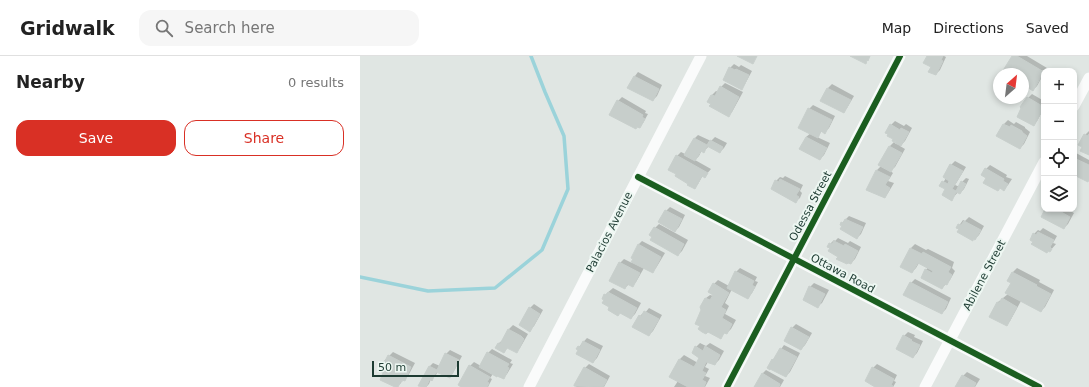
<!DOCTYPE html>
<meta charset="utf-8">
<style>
body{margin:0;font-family:"DejaVu Sans",sans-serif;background:#f6f6f6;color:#222}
.controls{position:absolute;right:12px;top:12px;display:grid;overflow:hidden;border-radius:8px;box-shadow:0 2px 6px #0003}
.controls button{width:36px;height:36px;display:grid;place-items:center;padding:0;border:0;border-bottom:1px solid #e0e0e0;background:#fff;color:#222;font:20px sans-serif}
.compass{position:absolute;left:633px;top:12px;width:36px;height:36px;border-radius:50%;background:#fff;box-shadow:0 2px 6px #0003;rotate:28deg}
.scale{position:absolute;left:12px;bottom:10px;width:87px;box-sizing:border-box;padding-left:4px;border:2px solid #1d3b32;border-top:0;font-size:11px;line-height:14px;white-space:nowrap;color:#1d3b32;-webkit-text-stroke:3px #edf7f2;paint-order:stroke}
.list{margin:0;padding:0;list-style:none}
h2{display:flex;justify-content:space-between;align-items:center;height:52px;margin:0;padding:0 16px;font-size:17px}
h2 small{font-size:13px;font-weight:400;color:#767676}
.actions{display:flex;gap:8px;padding:12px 16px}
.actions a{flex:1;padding:9px 0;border:1px solid #d93025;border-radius:12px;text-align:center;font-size:14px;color:#d93025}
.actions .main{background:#d93025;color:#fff}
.icon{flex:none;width:22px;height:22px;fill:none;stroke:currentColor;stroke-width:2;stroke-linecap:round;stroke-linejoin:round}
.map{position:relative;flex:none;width:729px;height:331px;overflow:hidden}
header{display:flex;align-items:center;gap:24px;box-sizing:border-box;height:56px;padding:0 20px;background:#fff;border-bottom:1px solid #e0e0e0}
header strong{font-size:19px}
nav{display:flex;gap:22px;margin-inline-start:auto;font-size:14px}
.search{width:280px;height:36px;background:#f6f6f6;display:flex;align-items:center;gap:10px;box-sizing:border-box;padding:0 14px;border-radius:12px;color:#767676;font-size:15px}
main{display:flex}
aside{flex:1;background:#fff}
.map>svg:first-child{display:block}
.shadow{fill:#0003}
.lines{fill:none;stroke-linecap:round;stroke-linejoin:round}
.stream{stroke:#9bd3da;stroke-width:3.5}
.building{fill:#c7cecb;stroke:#c8cfcc}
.minor{stroke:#fafbfb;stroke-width:11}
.cycleway-casing{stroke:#edf7f2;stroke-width:8}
.cycleway{stroke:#1b5e20;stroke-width:6}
.labels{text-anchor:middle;stroke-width:4;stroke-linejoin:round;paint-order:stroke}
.street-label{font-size:11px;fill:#1d3b32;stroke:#edf7f2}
</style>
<header>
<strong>Gridwalk</strong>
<div class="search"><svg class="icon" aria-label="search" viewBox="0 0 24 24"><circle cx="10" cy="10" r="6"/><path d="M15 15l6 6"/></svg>Search here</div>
<nav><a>Map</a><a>Directions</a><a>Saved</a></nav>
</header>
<main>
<aside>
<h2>Nearby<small>0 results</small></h2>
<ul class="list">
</ul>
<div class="actions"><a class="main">Save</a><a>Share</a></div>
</aside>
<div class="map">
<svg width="729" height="331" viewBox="0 0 729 331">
<rect width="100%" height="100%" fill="#e0e6e3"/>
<!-- shadow -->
<g class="shadow">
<path d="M568,0H584L586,1L580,14L576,18Z"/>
<path d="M653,0H667L687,12L685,15H684V17L677,30L673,34L665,30L663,32V18H647Z"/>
<path d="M374,8L379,11L381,9L392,15L385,28L382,32L370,12Z"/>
<path d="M278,16L302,29L297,40L293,44L269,31L275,20Z"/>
<path d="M365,27L383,36L372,56L368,60L352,48V39L356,35L358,36L361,31Z"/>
<path d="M472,28L494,40L487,52L483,56L462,45L468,32Z"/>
<path d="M672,38L684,45V52L677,65L673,69L668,42Z"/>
<path d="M262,41L286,55L285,57L288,58L283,67L279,71L258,45Z"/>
<path d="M453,49L475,60L469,72L465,76L462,75L457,81L470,87L464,99L460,103L446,81L451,77L449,53Z"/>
<path d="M648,64L654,68L656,66L665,71V72L670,76L664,88L660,92L638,80L644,68Z"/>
<path d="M535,65L544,70L546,68L552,72L545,85L540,90L545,93L535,111L530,115L533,117L528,125L534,127L528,137L525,141L507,133L517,114L522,109L520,108L530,90L534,86L536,88L538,85L531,69Z"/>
<path d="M729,75V98L725,79Z"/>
<path d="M338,79L351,85L355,81L367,87L364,92L360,96L349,90L344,95L342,94L339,100L335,104L351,113L345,120L343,119L338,128L334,132L317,100L321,96L325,98L334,83Z"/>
<path d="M716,97L729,104V123L728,124L714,117V99Z"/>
<path d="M595,105L606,111L595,129L600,131L602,126L606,122L609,123L604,133L600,137L598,136L592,143L586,133L581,130L586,122L591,109Z"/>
<path d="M630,109L647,119L646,121L652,123L648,129L644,133L627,121L626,113Z"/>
<path d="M425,120L443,129L440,135L442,137L440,142L436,145L416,125L420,121L423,122Z"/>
<path d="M310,151L325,159L319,171L315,175L306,155Z"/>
<path d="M686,153H707L714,157L708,168L704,172Z"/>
<path d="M489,160L506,167L501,178L497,182L483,169L482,167Z"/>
<path d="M609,161L624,170L619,179L615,183L598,171L603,164L605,165Z"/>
<path d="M299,168L328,184L322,195L318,199L294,180L295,172Z"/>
<path d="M683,172L697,180L693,187L696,188L690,195L674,178L678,174L680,175Z"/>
<path d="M478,182L488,187L490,185L501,191L495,203L491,207L479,200L471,192L470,188L474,184L475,185Z"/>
<path d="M282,185L305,197L296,212L292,216L284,212L276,226L272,230L269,228L265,232L260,207L264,203L272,207L278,189Z"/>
<path d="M555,188L566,194L568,193L594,206L592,212L595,215L590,224L582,232L566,214L568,211L559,207L556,212L552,216L541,210L551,192Z"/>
<path d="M380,212L397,221L395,225L398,226L392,237L388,241L372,233L365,247L369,250L365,258L376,264L371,273L367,277L365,276L360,282L346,242L350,239L353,240L354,228L358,224L369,230L376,216Z"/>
<path d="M657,212L680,224L679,226L694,234L685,251L681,255L661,245L650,265L646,269L631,260L638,246L648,238L652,226L648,225L653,216Z"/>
<path d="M555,223L591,242L586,253L582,257L551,227Z"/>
<path d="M454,227L469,234L462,247L458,250L444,244L450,231Z"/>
<path d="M253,232L281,247L275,258L271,262L250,251L245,239Z"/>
<path d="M174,248L183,254L174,270L170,274V252Z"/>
<path d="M289,252L302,259L293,275L289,279L280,260L284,256L285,257Z"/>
<path d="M436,268L452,277L445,289L441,293L432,272Z"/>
<path d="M153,269L168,278L160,292L156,295L148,291L144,296L136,291L139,287L143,284L149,273Z"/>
<path d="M548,276L555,279L554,281L563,285L557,297L553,301L544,280Z"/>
<path d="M227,282L243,290L237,302L233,306L217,293Z"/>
<path d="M340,287L346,290L350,287L364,295L359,304L355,308L348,306L345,311L349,313L345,320L350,322L345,331H314L318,325L320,303L324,299L338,307L340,302L336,291Z"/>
<path d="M424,289L440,297L430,316L426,320L413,304Z"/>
<path d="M132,293L152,304L150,307L153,308L147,318L143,322L133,318L130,322L132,323L128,331H103L110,310L114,306L121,310L128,297Z"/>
<path d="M90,294L102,300L93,317L89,321L78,315L76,319L71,323L69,328L66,331L59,330L69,311L73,307L80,310L86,298Z"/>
<path d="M33,296L55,307L48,320L44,324L43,323L41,327L37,331L25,317L22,307Z"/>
<path d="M229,308L250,320L244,331H217L215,330L225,312Z"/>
<path d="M517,308L537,319L534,325L536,326L533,331H517L513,312Z"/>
<path d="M406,314L424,324L420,331H397L402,318Z"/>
<path d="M607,316L620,323L615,331H598L603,320Z"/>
</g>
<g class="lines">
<!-- stream -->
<path class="stream" d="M0,221L68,235L135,232L182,194L208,133L204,80L185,36L171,0"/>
</g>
<!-- building -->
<g class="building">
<path d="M377,0H397L393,8Z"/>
<path d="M490,0H510L508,5L507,4L506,8Z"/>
<path d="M567,0H583L581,4L583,5L576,19L568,16L571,11L563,7Z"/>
<path d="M652,0H657L684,16L673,35L667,31L666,32L664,31L663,33V18H645L642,16Z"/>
<path d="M369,11L375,14L376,13L389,19L382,34L363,24Z"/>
<path d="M274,20L299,33L293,45L267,32Z"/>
<path d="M360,30L379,41L369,61L349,50L351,48L347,46L351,39L355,40Z"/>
<path d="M467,32L491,44L484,57L460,45Z"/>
<path d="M667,41L684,51L674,70L657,61L661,52L660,51Z"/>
<path d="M257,44L283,59L282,61L285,63L280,72L277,71L276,73L249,59Z"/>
<path d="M448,52L472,64L465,78L461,75L458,82L438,72Z"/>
<path d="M530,68L540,74L541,72L549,76L541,90L535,87L536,85H535V86L532,85L533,83L527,80L528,78L525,77Z"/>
<path d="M643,68L650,71L651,69L662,75V76L667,80L660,93L636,80Z"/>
<path d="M724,78L728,80L729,78V99L720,95L722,91L718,89Z"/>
<path d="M446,81L467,92L460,104L439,93Z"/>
<path d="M334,82L347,89L350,84L363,91L360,97L347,90L344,97L341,95L335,105L324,99Z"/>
<path d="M529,90L542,97L531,116L518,109Z"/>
<path d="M316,99L348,117L345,122L342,120L335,133L327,129L328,128L315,120L316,118L308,114Z"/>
<path d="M714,102L729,109V123L728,126L714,119Z"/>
<path d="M590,108L603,115L592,133L596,135L601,125L606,128L600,138L596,136L592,145L582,139L585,133L579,130L582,125L588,128L589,125L583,121Z"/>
<path d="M625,112L644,123L643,125L648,128L644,135L640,132L638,135L623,127L626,122L621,119Z"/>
<path d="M516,114L530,121L525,129L530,132L525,142L506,134Z"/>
<path d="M420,123L440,133L436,139L439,141L436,147L411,133L415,124L419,126Z"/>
<path d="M685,153H696L710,161L704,173L681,161Z"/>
<path d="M305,154L322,163L315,176L298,166Z"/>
<path d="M485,163L503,171L497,183L480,173L482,170L480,169L481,166L483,167Z"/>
<path d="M604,165L621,174L615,184L613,183V185L597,176L599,173L596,172L598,168L601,169Z"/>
<path d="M294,171L324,188L318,200L290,184L292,181L289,179Z"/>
<path d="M678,176L694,184L690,191L692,193L690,196L688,195L687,197L671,188L673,186L670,184L673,177L676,179Z"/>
<path d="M474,185L484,190L485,188L498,195L491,208L488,207L487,208L476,203L478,201L468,195L470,192L467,191L469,187L472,188Z"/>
<path d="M278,188L301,201L293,217L271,206L273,203L271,202Z"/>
<path d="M550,192L562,198L563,196L591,211L588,216L592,219L587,229L585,228L582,233L561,222L565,213L572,217L573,215L558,207L552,217L540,211Z"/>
<path d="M259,206L280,217L273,231L267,228L265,233L249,225Z"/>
<path d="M375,215L394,225L392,229L395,231L388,243L367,232Z"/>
<path d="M652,216L677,229L676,230L691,238L681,256L645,237L651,227L647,225Z"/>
<path d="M550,226L588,246L582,258L543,239Z"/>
<path d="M353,227L369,237L361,251L366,254L362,262L372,268L367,278L364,277L361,283L348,276L346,278L342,276L338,273L340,270L335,268L341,254L340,251L345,242L350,244L353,239L348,236Z"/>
<path d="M449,230L465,238L458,252L443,244Z"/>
<path d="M248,236L277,252L271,263L260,257L258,260L248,254L249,251L242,247L244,244L242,243L244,238L246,239Z"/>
<path d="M642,242L657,251L647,270L629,261L637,246L639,247Z"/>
<path d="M169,251L180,258L170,276L159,269Z"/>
<path d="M284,255L299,263L289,280L272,271L279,259L281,261Z"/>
<path d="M431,271L449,281L441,294L424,285Z"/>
<path d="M148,273L161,280L164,283L157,297L147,292L144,297L135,292L138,287L140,288Z"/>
<path d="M543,279L552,284L551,285L560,289L553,302L536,293Z"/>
<path d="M223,285L240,294L233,307L216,298L218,294L216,293L218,290L220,291Z"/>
<path d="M335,290L343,295L345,290L360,299L355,309L346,306L342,315L346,317L342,324L346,326L344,331H328L309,321L319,303L334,311L339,302L332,297Z"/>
<path d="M420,292L437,301L426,321L410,313V314L407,312L412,303L413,304Z"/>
<path d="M127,296L149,308L147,311L149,312L144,323L137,320V321L119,311Z"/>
<path d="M85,297L99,304L90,322L76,316L72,325L70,323L66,331L58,330L69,310L77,314Z"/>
<path d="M28,299L51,311L45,325L42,324V326L41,325L38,331H35L20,324L23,317L18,314L22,306L24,307Z"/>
<path d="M109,309L130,321L127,326L129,327L127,331H101L98,329Z"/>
<path d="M224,311L247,324L243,331L214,330V329Z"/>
<path d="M512,311L534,323L531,329L533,330V331H515L505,325Z"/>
<path d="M402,317L420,328L419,331H394Z"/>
<path d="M602,319L616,327L614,331H595Z"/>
</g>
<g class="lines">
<!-- minor -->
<g class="minor">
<path d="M714,50L729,22"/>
<path d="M278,121L679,331"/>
<path d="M169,331L341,0"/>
<path d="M367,331L540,0"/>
<path d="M565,331L684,106"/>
</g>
<defs>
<g id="cycleway">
<path d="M278,121L679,331"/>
<path d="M367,331L540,0"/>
</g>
</defs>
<!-- cycleway casing -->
<use href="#cycleway" class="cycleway-casing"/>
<!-- cycleway -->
<use href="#cycleway" class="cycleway"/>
</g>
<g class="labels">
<!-- street labels -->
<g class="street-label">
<text transform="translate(450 150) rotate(-62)" y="4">Odessa Street</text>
<text transform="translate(249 176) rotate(-63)" y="4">Palacios Avenue</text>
<text transform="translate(483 217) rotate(28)" y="4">Ottawa Road</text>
<text transform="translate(624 219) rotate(-62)" y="4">Abilene Street</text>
</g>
</g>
</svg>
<div class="controls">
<button>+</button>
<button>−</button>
<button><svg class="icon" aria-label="locate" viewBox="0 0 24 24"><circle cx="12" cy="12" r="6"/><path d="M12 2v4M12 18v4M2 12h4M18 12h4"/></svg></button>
<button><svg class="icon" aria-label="layers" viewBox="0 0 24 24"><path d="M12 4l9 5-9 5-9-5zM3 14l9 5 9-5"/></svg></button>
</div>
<svg class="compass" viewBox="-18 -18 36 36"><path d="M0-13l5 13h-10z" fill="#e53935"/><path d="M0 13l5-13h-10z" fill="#767676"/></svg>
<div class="scale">50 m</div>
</div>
</main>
